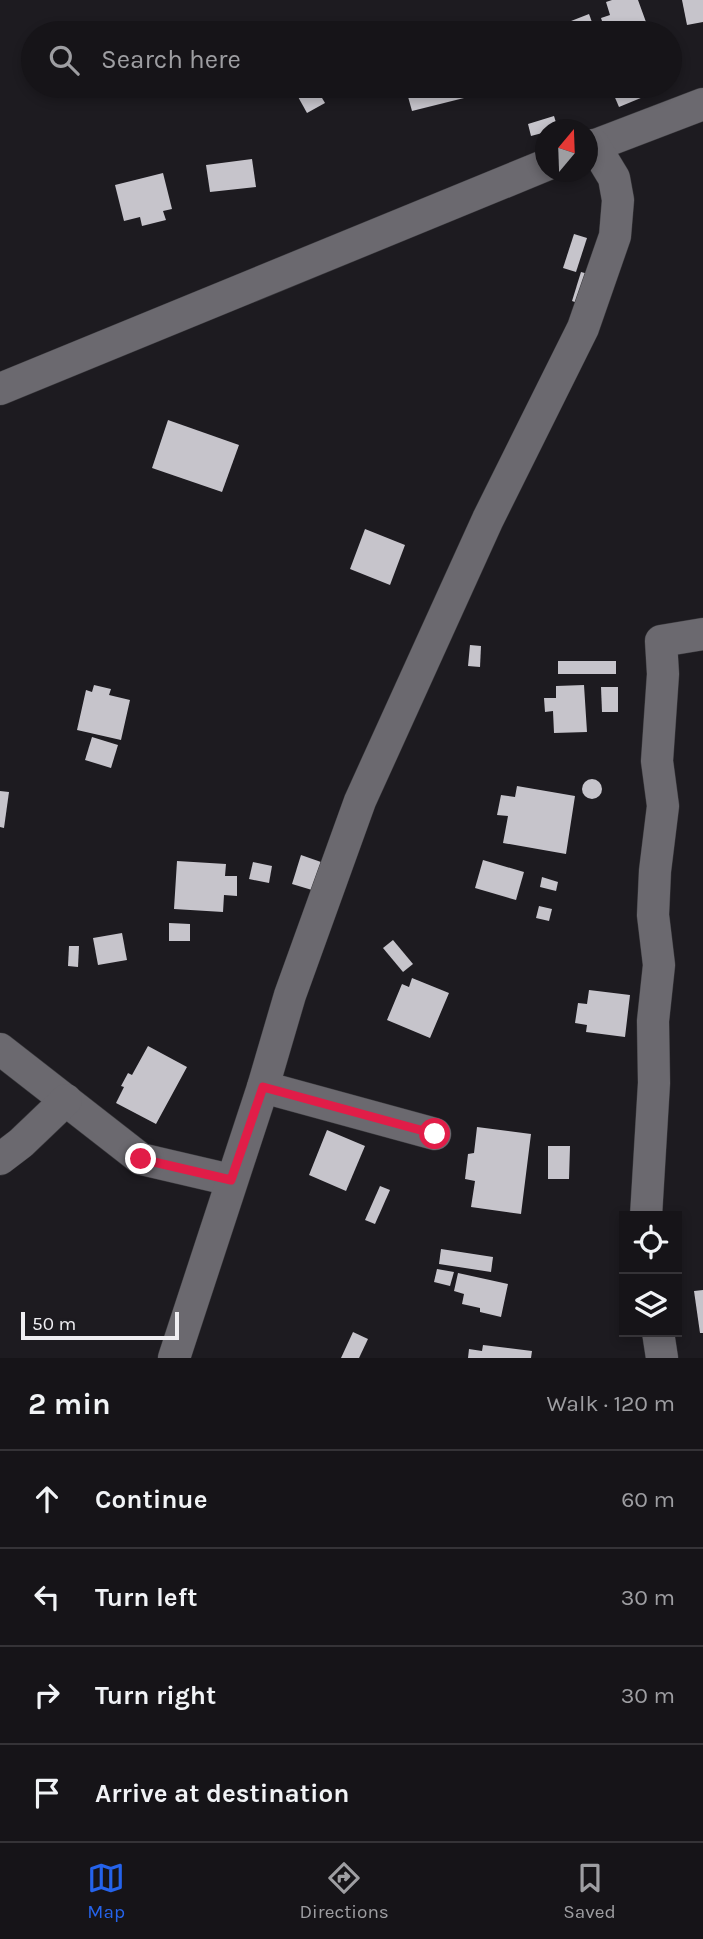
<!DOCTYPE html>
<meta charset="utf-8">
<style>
body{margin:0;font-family:Karla,sans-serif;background:#1f1d21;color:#f1f3f6}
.controls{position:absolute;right:21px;bottom:21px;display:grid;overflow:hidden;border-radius:0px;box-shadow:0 4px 10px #0003}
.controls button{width:63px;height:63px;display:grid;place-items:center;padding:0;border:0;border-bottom:2px solid #353337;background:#161418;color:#f1f3f6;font:35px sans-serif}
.compass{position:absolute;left:535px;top:119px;width:63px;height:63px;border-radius:50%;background:#161418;box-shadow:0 4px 10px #0003;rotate:19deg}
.scale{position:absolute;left:21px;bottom:18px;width:158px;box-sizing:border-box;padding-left:7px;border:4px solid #efeef2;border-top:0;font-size:19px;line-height:24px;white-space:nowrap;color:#efeef2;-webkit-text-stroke:5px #1d1b20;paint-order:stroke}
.stop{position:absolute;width:21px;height:21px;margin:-16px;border:5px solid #e11d48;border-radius:50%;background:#fff}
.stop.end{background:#e11d48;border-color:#fff;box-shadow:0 2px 7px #0008}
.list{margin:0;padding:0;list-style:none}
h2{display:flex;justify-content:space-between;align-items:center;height:91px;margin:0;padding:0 28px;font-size:30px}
h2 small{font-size:23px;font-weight:400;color:#9e9ea2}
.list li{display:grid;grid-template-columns:46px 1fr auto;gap:21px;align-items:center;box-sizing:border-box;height:98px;padding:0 28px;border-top:2px solid #353337}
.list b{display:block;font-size:26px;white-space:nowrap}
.list em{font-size:23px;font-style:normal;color:#9e9ea2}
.icon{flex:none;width:38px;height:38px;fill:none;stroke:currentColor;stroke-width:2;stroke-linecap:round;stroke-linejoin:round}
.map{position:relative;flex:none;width:703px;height:1358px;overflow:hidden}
.search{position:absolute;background:#161418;box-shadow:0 4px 10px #0003;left:21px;right:21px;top:21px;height:77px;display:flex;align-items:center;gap:18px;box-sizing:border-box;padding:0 24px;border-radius:38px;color:#9e9ea2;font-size:26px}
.sheet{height:483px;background:#161418}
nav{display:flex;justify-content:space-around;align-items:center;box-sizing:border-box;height:98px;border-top:2px solid #353337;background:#161418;font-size:19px;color:#9e9ea2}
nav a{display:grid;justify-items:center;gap:4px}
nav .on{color:#2563eb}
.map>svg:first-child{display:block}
.building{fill:#c6c4cb}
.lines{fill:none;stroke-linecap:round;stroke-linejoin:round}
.minor-casing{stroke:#3a393d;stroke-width:33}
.minor{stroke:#6b696f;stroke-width:32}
.route{stroke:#e11d48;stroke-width:9}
</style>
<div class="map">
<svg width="703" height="1358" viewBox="0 0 703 1358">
<rect width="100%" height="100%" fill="#1d1b20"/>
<!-- building -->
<g class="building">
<path d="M612,0H638L650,33H606L601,18L610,15L606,2Z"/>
<path d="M682,0H703V22L687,25Z"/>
<path d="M589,14L596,33H550L548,30Z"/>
<path d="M334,21L345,31L343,33H323Z"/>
<path d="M292,86H315L325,103L307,113Z"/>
<path d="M405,86H474L476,95L412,111Z"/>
<path d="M610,86H645L648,95L619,107Z"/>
<path d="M554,116L558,129L546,130V132L531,136L528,124Z"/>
<path d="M252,159L256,187L210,192L206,165Z"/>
<path d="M163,173L172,209L163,211L166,220L142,226L140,217L124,221L115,185Z"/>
<path d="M574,234L587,238L576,272L563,268Z"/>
<path d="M581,272L592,275L583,305L572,301Z"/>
<path d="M168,420L239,445L222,492L152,468Z"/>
<path d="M365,529L405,545L390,585L350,569Z"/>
<path d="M470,645L481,646L480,667L468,666Z"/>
<rect x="558" y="661" width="58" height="13"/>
<path d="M94,685L111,689L109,695L130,700L121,740L77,730L86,690L92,692Z"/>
<path d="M584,685L587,732L554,733L553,711L545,712L544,698H556V686Z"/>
<path d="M601,687H618V712H602Z"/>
<path d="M92,737L118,745L111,768L85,760Z"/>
<circle cx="592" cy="789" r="10"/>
<path d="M517,786L575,796L566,854L503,843L508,816L497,815L501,795L515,797Z"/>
<path d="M0,791L9,792L4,828L0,827Z"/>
<path d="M301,855L321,862L312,890L292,884Z"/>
<path d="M483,860L524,872L516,900L475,888Z"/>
<path d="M177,861L226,864L225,876H237V896L224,895L223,912L174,909Z"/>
<path d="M253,862L272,866L269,883L249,879Z"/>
<path d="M542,877L558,882L556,891L540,887Z"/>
<path d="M539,906L552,909L549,921L536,918Z"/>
<path d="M169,923L190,924V941H169Z"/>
<path d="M122,933L127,960L98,965L93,938Z"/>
<path d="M393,940L413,964L403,972L383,948Z"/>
<path d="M69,946H79L78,967L68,966Z"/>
<path d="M412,978L449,993L430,1038L387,1020L402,984L409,987Z"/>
<path d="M589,990L630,995L625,1037L586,1032L587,1025L575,1023L578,1003L587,1004Z"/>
<path d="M148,1046L187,1067L156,1124L116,1103L124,1087L121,1086L128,1073L132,1075Z"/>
<path d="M477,1127L531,1134L521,1214L471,1207L475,1181L465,1179L468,1154L474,1153Z"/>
<path d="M327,1130L365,1146L346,1191L309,1175Z"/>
<path d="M548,1146H570L569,1179H548Z"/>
<path d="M380,1186L390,1190L375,1224L365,1220Z"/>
<path d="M441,1249L493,1257L491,1272L439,1264Z"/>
<path d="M437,1269L454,1272L450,1286L434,1282Z"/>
<path d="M458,1273L508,1284L501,1317L480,1312V1308L462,1304L464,1294L454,1291Z"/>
<path d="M703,1290V1333H700L694,1291Z"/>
<path d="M353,1332L368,1339L359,1358H341Z"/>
<path d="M483,1345L532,1351L531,1358H468L469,1349L482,1351Z"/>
</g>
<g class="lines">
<defs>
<g id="minor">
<path d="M588,148L703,104"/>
<path d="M0,389L546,165"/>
<path d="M0,1049L141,1159L231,1180"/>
<path d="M263,1087L435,1134"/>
<path d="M0,1159L21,1143L66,1100"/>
<path d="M646,1216L654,1083L653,1021L659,965L653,915L655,871L663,806L657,761L663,674L661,641L703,634"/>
<path d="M658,1332L662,1358"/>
<path d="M174,1358L263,1087L290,995L360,801L488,519L583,328L615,236L618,200L614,178L594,145"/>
</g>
</defs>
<!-- minor casing -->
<use href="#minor" class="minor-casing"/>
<!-- minor -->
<use href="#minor" class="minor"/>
</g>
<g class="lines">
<!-- route -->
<path class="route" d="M141,1159L231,1180L263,1087L435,1134"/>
</g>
</svg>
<div class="controls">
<button><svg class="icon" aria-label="locate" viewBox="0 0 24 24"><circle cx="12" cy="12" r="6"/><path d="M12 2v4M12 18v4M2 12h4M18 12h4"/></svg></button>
<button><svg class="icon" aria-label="layers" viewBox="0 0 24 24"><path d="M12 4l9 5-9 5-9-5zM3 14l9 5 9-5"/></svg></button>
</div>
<svg class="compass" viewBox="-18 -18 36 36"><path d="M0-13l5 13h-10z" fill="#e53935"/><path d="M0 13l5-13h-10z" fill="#9e9ea2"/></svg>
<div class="scale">50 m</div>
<div class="stop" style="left:435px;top:1134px"></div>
<div class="stop end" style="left:141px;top:1159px"></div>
<div class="search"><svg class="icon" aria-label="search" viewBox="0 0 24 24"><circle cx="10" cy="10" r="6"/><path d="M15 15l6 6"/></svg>Search here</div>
</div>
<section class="sheet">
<h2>2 min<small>Walk · 120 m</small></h2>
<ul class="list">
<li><svg class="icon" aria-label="ahead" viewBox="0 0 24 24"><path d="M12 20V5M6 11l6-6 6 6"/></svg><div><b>Continue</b></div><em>60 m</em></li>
<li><svg class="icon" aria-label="left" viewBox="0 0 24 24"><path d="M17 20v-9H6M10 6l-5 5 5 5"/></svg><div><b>Turn left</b></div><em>30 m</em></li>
<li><svg class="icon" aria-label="right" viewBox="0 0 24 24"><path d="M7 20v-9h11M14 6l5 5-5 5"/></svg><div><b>Turn right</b></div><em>30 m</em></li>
<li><svg class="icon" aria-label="arrive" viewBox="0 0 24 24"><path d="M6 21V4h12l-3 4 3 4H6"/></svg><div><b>Arrive at destination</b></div></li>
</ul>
</section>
<nav>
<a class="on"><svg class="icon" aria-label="map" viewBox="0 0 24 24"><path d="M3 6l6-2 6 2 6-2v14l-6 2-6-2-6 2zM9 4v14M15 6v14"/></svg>Map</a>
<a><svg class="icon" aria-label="directions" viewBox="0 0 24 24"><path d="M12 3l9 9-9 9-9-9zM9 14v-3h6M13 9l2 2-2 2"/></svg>Directions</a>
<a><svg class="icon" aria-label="saved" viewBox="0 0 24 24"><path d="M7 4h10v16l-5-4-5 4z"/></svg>Saved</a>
</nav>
